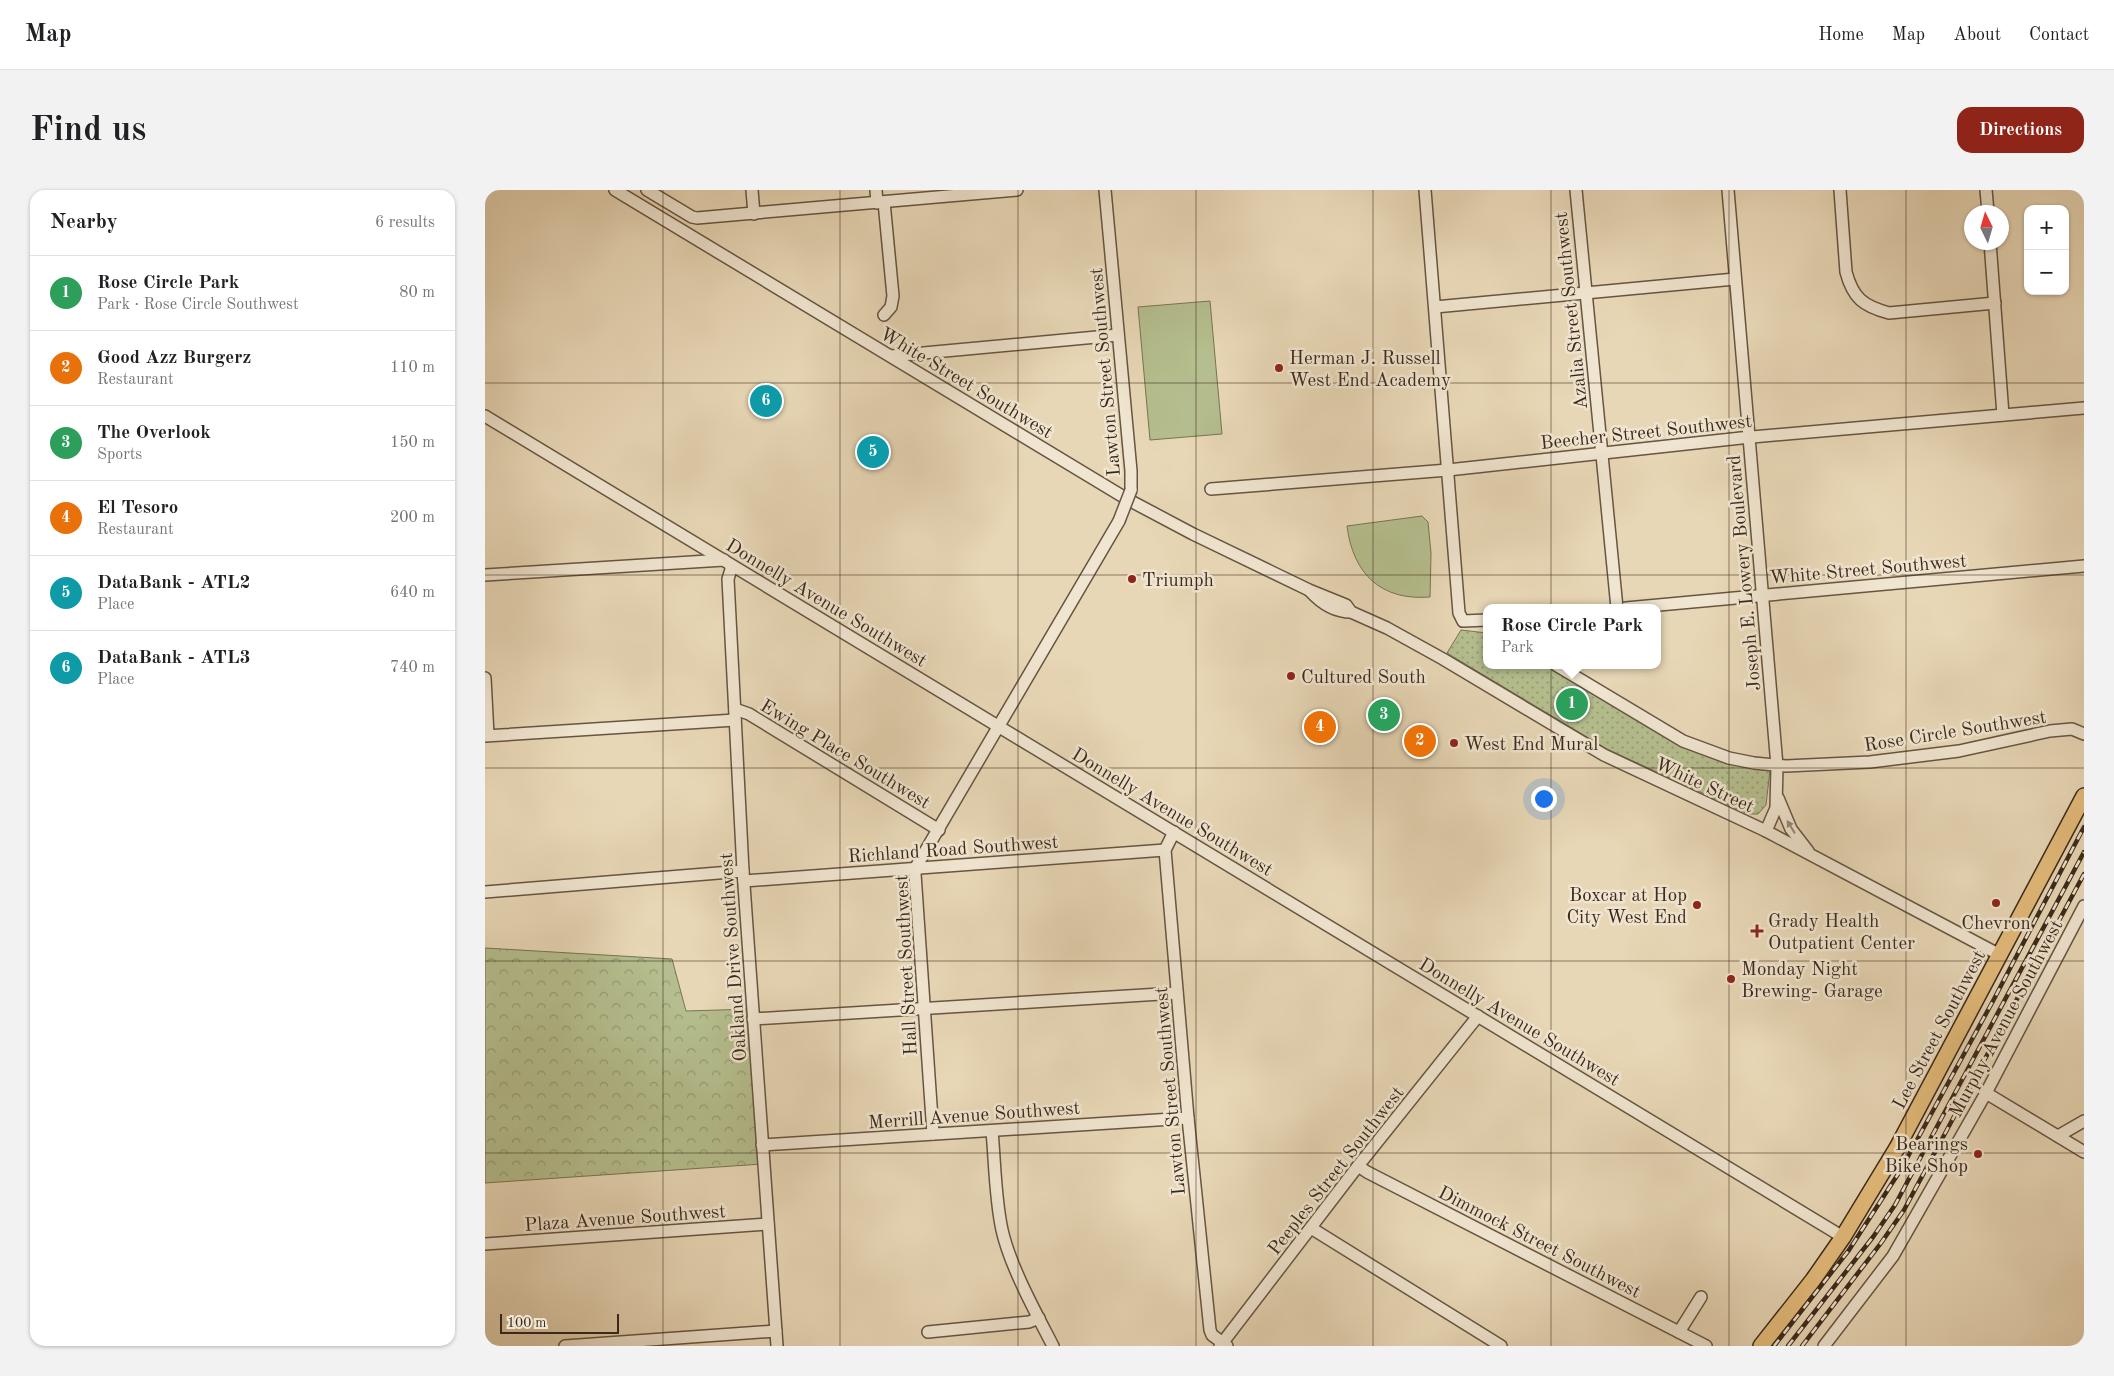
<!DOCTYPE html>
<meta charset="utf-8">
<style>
body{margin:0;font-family:"Old Standard TT",serif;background:#f2f2f2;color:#202124}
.controls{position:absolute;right:15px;top:15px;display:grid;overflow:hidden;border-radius:10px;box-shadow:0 1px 4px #0004}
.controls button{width:45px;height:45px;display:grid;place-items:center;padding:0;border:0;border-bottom:1px solid #e0e0e0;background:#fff;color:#202124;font:25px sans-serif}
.compass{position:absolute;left:1479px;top:15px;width:45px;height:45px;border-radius:50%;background:#fff;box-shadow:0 1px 4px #0004;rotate:355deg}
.scale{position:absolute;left:15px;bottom:12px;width:119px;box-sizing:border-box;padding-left:5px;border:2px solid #3b2a1c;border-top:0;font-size:14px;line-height:18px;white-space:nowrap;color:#3b2a1c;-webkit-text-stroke:4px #f0e5d0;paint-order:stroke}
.you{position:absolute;left:1058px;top:608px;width:18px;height:18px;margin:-12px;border:4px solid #fff;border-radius:50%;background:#1a73e8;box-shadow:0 0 0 8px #1a73e833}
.badge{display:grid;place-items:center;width:32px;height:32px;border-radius:50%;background:#8f2418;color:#fff;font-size:16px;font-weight:700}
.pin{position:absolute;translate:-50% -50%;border:2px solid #fff;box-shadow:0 1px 5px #0006}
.popup{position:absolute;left:998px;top:414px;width:178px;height:65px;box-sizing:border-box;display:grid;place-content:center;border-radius:10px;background:#fff;filter:drop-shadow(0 1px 4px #0005);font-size:16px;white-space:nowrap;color:#757577}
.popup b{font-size:19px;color:#202124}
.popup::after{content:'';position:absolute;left:50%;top:100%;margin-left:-10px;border:10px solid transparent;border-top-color:#fff}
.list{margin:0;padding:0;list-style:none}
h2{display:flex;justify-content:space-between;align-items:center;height:65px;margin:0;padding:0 20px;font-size:21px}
h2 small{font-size:16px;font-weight:400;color:#757577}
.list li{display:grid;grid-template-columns:32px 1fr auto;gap:15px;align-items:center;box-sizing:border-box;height:75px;padding:0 20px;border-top:1px solid #e0e0e0}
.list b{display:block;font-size:19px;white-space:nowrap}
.list p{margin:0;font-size:16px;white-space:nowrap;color:#757577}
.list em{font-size:16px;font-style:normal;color:#757577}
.map{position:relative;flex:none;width:1599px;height:1156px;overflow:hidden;border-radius:15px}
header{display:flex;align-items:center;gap:30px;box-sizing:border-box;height:70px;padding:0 25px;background:#fff;border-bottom:1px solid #e0e0e0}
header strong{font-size:24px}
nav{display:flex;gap:28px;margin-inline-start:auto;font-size:18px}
.intro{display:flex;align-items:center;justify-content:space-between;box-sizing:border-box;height:120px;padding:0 30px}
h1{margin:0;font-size:35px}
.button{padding:12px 22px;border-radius:15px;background:#8f2418;color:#fff;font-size:18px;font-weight:700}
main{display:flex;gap:30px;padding:0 30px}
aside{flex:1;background:#fff;border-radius:15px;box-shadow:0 1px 4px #0004}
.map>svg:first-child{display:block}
.green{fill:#b5be8e;stroke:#787455}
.forest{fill:url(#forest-crowns);stroke:#787455}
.park{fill:url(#park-dots);stroke:#787455}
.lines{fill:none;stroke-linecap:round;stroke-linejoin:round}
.minor-casing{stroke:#665542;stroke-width:14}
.major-casing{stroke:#3b2a1c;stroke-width:18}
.minor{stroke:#f0e5d0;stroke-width:11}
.major{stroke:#e4bc7b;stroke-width:15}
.rail-casing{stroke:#3b2a1c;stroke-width:4.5}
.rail{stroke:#f0e5d0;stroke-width:2.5;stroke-dasharray:8;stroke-linecap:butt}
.minor-bridge-casing{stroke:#665542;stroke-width:14;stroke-linecap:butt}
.minor-bridge{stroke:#f0e5d0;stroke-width:11}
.oneway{fill:#968876}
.grid{fill:none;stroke:#3b2a1c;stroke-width:1;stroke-opacity:0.55}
.poi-dot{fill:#8f2418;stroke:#f0e5d0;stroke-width:2}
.labels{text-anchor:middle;stroke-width:5;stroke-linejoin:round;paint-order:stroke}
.street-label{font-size:19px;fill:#3b2a1c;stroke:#f0e5d0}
.poi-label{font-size:19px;fill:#3b2a1c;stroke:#f0e5d0;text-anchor:start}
</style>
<header>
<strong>Map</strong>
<nav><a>Home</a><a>Map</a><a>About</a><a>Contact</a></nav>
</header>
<div class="intro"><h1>Find us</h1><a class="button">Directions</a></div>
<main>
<aside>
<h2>Nearby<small>6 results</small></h2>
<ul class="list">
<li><span class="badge" style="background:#2e9e5b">1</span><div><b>Rose Circle Park</b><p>Park · Rose Circle Southwest</p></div><em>80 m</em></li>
<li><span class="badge" style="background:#e8710a">2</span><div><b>Good Azz Burgerz</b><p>Restaurant</p></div><em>110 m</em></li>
<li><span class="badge" style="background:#2e9e5b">3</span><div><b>The Overlook</b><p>Sports</p></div><em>150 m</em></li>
<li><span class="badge" style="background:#e8710a">4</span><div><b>El Tesoro</b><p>Restaurant</p></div><em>200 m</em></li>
<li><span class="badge" style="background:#0f9aa8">5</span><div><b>DataBank - ATL2</b><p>Place</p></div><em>640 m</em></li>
<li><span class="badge" style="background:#0f9aa8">6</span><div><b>DataBank - ATL3</b><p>Place</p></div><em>740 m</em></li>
</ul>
</aside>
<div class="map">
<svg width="1599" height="1156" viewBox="0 0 1599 1156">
<defs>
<pattern id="forest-crowns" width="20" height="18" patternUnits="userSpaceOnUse" patternTransform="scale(1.25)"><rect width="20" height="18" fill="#b5be8e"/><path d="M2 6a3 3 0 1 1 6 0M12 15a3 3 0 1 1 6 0" fill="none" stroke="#949b73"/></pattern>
<pattern id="park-dots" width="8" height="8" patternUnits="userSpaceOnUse" patternTransform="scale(1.25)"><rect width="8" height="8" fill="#b5be8e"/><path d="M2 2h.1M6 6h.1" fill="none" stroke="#949b73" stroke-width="1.8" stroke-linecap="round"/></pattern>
</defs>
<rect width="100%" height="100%" fill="#e8d7b6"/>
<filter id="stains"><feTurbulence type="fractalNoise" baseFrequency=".004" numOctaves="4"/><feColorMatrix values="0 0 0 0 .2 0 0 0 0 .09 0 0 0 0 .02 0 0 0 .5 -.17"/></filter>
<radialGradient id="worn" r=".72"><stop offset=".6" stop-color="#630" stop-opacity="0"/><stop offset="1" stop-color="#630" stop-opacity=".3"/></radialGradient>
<!-- green -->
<g class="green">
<path d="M725,111L737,244L665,250L653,117Z"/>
<path d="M937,326L943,332L946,363L945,407C896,411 868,384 862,336Z"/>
</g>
<!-- forest -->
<path class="forest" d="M0,758L187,769L201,821L267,819L277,974L0,993Z"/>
<!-- park -->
<path class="park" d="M976,440L1002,443V475H1061L1184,549L1212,562L1239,571L1285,580L1281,615L1273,624H1263L1122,559L962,463Z"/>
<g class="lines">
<defs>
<g id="minor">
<path d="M130,0L642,309L708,344L824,400L861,415L866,422L902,438L958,469L1119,565L1281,641L1515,765"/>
<path d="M162,0L207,27L212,28L532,0"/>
<path d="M267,0L269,24"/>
<path d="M391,0L392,13"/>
<path d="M620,0L646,281V300"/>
<path d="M940,0L974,423L978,431L1002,430"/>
<path d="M1091,0L1132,418"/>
<path d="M1243,0L1292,576L1291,618L1281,641"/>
<path d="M1355,0L1361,82C1368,108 1378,116 1404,123L1510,113"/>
<path d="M1501,0L1503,22"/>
<path d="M1505,52L1518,225"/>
<path d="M950,117L1250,89"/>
<path d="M399,125L406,117L408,106L399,12"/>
<path d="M406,166L633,145"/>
<path d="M0,226L1358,1047"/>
<path d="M726,299L963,280L1256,248L1599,218"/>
<path d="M247,376L243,389L258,681L292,1156"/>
<path d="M0,385L239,370"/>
<path d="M825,401C836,413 850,422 866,422"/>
<path d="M1141,418L1599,376"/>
<path d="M1071,475L1198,551L1244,568L1269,573L1301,576L1385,572L1474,561L1565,541L1587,539L1599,544"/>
<path d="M0,488L3,545"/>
<path d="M250,519L264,524L454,640"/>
<path d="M0,546L250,530"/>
<path d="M1293,608L1306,639L1323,661"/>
<path d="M689,642L680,660L703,928L725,1140L727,1145L742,1156"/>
<path d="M259,691L680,660"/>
<path d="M0,702L258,681"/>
<path d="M268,829L692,803"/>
<path d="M1501,903L1599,962"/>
<path d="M507,941C510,973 510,1008 517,1040C525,1076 551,1123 568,1156"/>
<path d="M448,944L430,684L431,677L634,331"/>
<path d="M1573,946L1599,931"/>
<path d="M277,955L703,928"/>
<path d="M873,976L882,982L1221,1156"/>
<path d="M826,1038L1016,1156"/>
<path d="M0,1054L283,1034"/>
<path d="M443,1142L544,1132L554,1128"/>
<path d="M1194,1142L1216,1107"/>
<path d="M80,1156L291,1141"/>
<path d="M735,1156L873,976L993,826"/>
<path d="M1339,1156L1408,1066L1501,903L1599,716"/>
</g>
<path id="major" d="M1276,1156L1328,1090L1358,1047L1412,958L1599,606"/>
</defs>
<!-- minor casing -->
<use href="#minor" class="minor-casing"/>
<!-- major casing -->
<use href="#major" class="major-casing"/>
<!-- minor -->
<use href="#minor" class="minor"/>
<!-- major -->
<use href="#major" class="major"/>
<defs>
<g id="rail">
<path d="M1289,1156L1364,1060L1415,981L1508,811L1599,637"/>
<path d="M1303,1156L1388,1047L1410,1015L1599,662"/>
<path d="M1317,1156L1396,1053L1419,1020L1599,684"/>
</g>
</defs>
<!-- rail casing -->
<use href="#rail" class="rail-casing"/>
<!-- rail -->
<use href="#rail" class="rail"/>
<defs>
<path id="minor-bridge" d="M634,331L646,300"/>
</defs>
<!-- minor-bridge casing -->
<use href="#minor-bridge" class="minor-bridge-casing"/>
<!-- minor-bridge -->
<use href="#minor-bridge" class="minor-bridge"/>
</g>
<!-- one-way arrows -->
<defs><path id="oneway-solid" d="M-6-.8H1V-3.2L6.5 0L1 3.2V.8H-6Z" transform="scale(1.25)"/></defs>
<use class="oneway" href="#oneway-solid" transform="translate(1306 637) rotate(-122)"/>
<!-- grid -->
<path class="grid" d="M178,0V1156M355,0V1156M533,0V1156M711,0V1156M888,0V1156M1066,0V1156M1244,0V1156M1421,0V1156M0,193H1599M0,385H1599M0,578H1599M0,771H1599M0,963H1599"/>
<!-- markers -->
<g class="poi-dot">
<circle cx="794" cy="178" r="5"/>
<circle cx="647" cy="389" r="5"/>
<circle cx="806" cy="486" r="5"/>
<circle cx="969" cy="553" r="5"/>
<circle cx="1511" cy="713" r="5"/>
<circle cx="1212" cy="715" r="5"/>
<path d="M1269.5 733.5h5v5h5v5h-5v5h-5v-5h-5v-5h5z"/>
<circle cx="1246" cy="789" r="5"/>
<circle cx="1493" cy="964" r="5"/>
</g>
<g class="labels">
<!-- street labels -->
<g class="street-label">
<text transform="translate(1085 121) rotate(-96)" y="7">Azalia Street Southwest</text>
<text transform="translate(619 182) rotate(-95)" y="7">Lawton Street Southwest</text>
<text transform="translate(482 192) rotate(31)" y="7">White Street Southwest</text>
<text transform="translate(1161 241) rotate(-6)" y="7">Beecher Street Southwest</text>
<text transform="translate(1383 378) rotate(-5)" y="7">White Street Southwest</text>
<text transform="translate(1258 383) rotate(-95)" y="7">Joseph E. Lowery Boulevard</text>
<text transform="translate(342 412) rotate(31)" y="7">Donnelly Avenue Southwest</text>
<text transform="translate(1470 540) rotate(-9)" y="7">Rose Circle Southwest</text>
<text transform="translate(361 563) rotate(31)" y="7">Ewing Place Southwest</text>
<text transform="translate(1220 594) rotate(25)" y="7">White Street</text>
<text transform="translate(688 621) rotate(31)" y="7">Donnelly Avenue Southwest</text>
<text transform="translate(468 658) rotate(-4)" y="7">Richland Road Southwest</text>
<text transform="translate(247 767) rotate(-94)" y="7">Oakland Drive Southwest</text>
<text transform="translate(420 775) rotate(-93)" y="7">Hall Street Southwest</text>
<text transform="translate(1520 828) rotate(-62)" y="7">Murphy Avenue Southwest</text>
<text transform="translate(1035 831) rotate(31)" y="7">Donnelly Avenue Southwest</text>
<text transform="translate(1453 839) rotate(-62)" y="7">Lee Street Southwest</text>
<text transform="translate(684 901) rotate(-95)" y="7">Lawton Street Southwest</text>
<text transform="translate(489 924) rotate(-4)" y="7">Merrill Avenue Southwest</text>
<text transform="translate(850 980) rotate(-52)" y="7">Peeples Street Southwest</text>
<text transform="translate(140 1027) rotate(-4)" y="7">Plaza Avenue Southwest</text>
<text transform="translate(1055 1051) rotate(27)" y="7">Dimmock Street Southwest</text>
</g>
<!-- poi labels -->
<g class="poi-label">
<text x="804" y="174">Herman J. Russell<tspan x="804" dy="22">West End Academy</tspan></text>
<text x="657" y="396">Triumph</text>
<text x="816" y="493">Cultured South</text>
<text x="979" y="560">West End Mural</text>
<text x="1202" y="711" text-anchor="end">Boxcar at Hop<tspan x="1202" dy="22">City West End</tspan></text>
<text x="1283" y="737">Grady Health<tspan x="1283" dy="22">Outpatient Center</tspan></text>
<text x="1511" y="739" text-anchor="middle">Chevron</text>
<text x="1256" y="785">Monday Night<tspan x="1256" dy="22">Brewing- Garage</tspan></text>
<text x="1483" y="960" text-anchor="end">Bearings<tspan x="1483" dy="22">Bike Shop</tspan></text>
</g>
</g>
<rect width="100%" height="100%" filter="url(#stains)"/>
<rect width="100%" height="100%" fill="url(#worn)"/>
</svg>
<div class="controls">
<button>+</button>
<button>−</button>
</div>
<svg class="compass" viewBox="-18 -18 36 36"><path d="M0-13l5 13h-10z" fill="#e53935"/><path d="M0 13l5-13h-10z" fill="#757577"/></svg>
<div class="scale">100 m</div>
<div class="you"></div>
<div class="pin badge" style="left:1087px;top:514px;background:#2e9e5b">1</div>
<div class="popup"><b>Rose Circle Park</b>Park</div>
<div class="pin badge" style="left:935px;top:551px;background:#e8710a">2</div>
<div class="pin badge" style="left:899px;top:525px;background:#2e9e5b">3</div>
<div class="pin badge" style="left:835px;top:537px;background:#e8710a">4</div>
<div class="pin badge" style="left:388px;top:262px;background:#0f9aa8">5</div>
<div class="pin badge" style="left:281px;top:211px;background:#0f9aa8">6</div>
</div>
</main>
